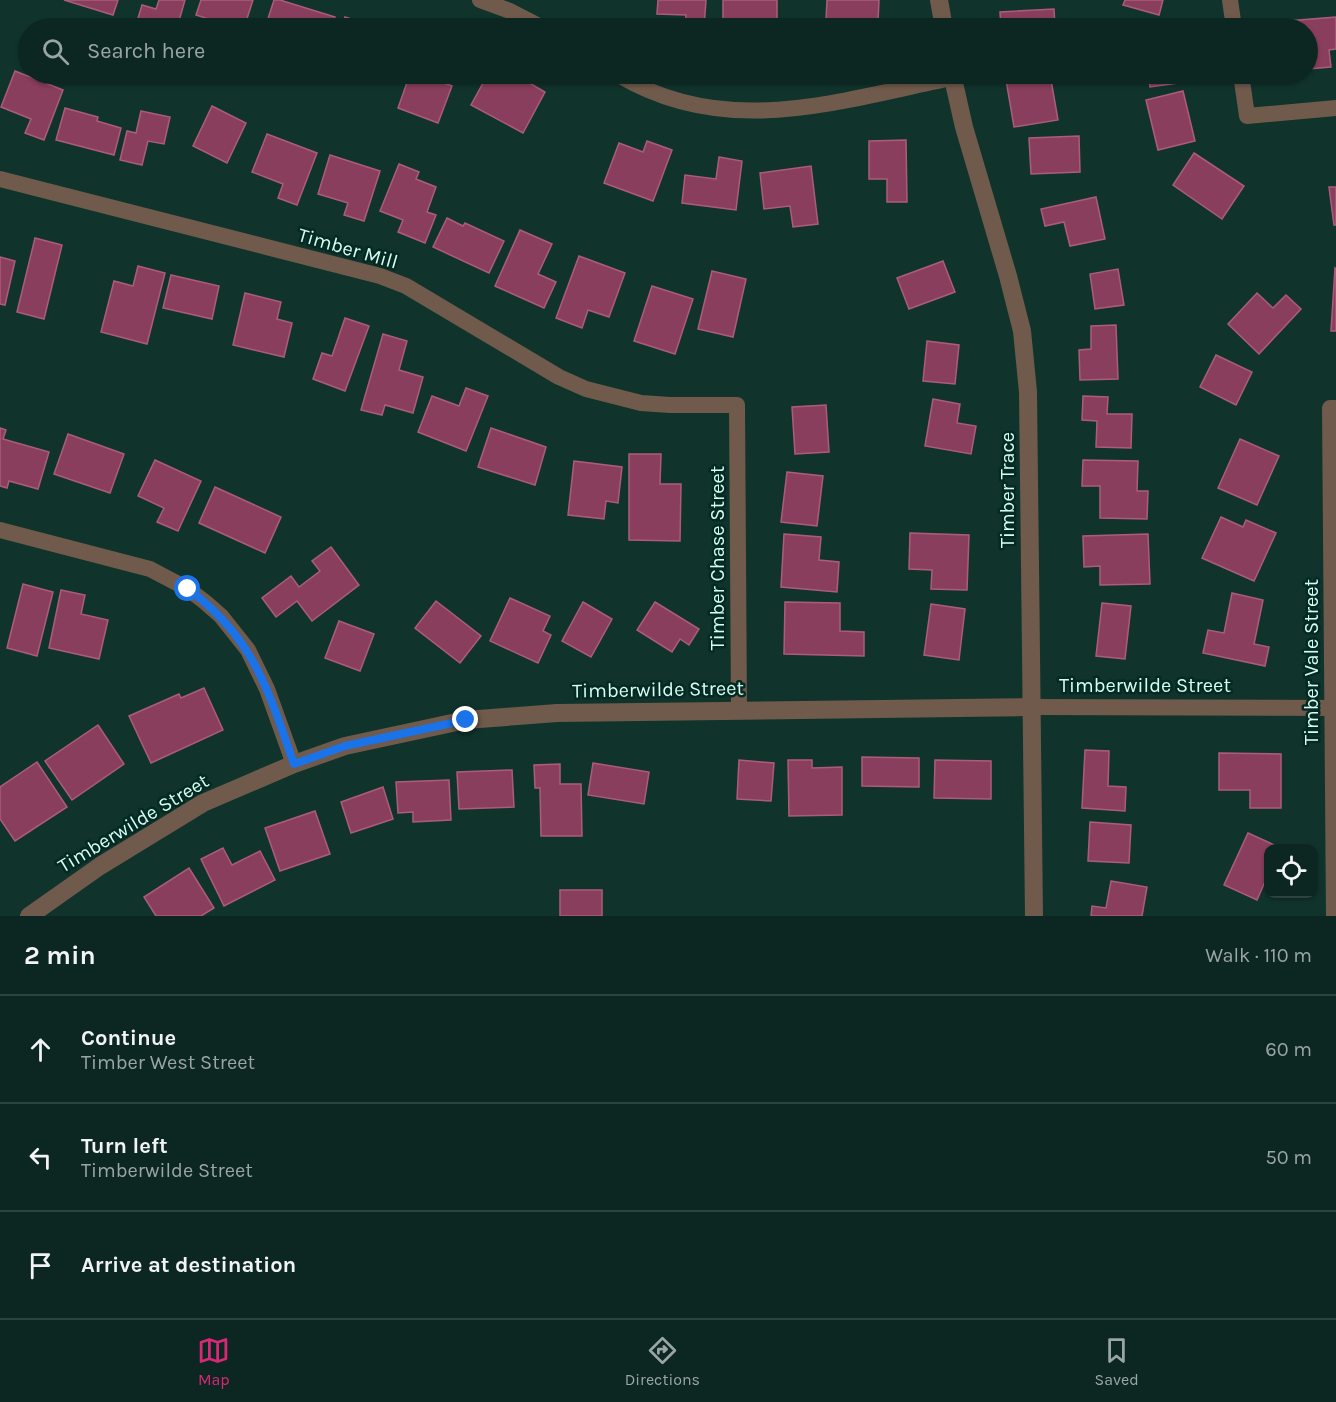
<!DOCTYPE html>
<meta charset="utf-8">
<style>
body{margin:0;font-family:Karla,sans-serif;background:#1a332e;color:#f1f3f6}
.controls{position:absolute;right:18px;bottom:18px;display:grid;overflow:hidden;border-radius:12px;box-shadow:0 2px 4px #0004}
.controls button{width:54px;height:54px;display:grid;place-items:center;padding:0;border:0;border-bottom:2px solid #2c443f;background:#0c2721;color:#f1f3f6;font:30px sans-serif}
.stop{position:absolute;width:18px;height:18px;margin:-14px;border:4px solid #1a73e8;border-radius:50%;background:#fff}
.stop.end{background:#1a73e8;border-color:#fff;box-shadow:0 2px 6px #0008}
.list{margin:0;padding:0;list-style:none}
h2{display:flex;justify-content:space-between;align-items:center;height:78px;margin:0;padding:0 24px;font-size:26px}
h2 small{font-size:20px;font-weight:400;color:#9aa5a5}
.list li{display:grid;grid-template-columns:39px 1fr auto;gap:18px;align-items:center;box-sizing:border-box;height:108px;padding:0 24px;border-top:2px solid #2c443f}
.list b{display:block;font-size:22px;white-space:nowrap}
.list p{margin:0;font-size:20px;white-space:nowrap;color:#9aa5a5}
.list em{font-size:20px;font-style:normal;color:#9aa5a5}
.icon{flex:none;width:33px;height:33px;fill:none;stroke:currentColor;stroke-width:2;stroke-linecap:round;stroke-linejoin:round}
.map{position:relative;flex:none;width:1336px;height:916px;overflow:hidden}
.search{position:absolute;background:#0c2721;box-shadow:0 2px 4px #0004;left:18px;right:18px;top:18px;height:66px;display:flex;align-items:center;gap:15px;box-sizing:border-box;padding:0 21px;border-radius:33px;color:#9aa5a5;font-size:22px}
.sheet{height:402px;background:#0c2721}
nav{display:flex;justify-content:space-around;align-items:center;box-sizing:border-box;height:84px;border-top:2px solid #2c443f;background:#0c2721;font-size:16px;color:#9aa5a5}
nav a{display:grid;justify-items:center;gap:3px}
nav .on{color:#db2777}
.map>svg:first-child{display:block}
.building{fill:#8a3e5d;stroke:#ac5c7b;stroke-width:1.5}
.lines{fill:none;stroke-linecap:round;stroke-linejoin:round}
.minor{stroke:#705a4b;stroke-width:16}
.tertiary{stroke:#705a4b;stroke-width:18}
.route{stroke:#1a73e8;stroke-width:8}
.labels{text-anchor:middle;stroke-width:5;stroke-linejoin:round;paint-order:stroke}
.street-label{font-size:20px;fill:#d5fdf2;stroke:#042a23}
</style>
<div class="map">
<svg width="1336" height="916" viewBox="0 0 1336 916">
<rect width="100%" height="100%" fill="#10342c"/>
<!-- building -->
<g class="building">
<path d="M64,0H118L113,15Z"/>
<path d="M159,0H185L177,28H135L142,5L156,9Z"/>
<path d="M201,0H253L244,28H237L196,15Z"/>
<path d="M274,0H280L335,17L332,28H265Z"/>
<path d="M658,0H706L704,28H685L686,15L657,14Z"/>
<rect x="723" y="0" width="54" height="28"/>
<path d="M827,0H879L878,22L826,20Z"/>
<path d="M1125,0H1163L1159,15L1123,5Z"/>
<path d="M1054,9L1055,28H1001L1000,12Z"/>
<path d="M345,17L380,28H341Z"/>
<path d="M1336,17V49L1329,50L1331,67L1308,69V28H1288L1287,21Z"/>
<path d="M15,71L63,90L44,140L25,133L31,119L1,107Z"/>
<path d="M410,74H420L452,86L438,123L398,108Z"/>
<path d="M488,74H514L545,92L523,133L471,105Z"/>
<path d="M1005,74H1050L1058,120L1014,127Z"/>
<path d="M1148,74H1184L1185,82L1150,87Z"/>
<path d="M1183,91L1195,141L1158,150L1146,100Z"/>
<path d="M212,106L246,123L227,163L193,146Z"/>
<path d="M65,108L98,117L97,121L121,128L114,155L56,140Z"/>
<path d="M141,111L170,117L164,144L148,141L142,165L120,160L127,131L136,133Z"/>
<path d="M267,134L317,153L297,205L278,198L283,184L252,172Z"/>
<path d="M1079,136L1080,172L1031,174L1029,138Z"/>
<path d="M906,140L907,202H887V179H869V141Z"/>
<path d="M647,141L672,150L653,201L604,183L619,143L643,152Z"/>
<path d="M1194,153L1244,186L1222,219L1173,185Z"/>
<path d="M330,155L380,171L364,221L344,215L348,203L318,194Z"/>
<path d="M719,157L742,161L736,210L682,203L685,175L716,179Z"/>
<path d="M399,164L419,172L416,179L436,187L427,212L436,215L425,243L398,232L403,220L380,211Z"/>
<path d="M811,166L818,224L793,227L790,206L764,209L760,173Z"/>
<path d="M1329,187H1336V225H1334Z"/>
<path d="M1096,197L1105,239L1070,246L1064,222L1045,226L1041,209Z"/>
<path d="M447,218L463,226L465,223L504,241L489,273L433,247Z"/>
<path d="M520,230L552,244L538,274L556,282L544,308L495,286Z"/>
<path d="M35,238L62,245L44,319L17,312Z"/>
<path d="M579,256L625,273L609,317L588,310L582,328L556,318Z"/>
<path d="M0,257L15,261L5,305L0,304Z"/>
<path d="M943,261L955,292L909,309L897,278Z"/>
<path d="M138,266L165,273L147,344L101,332L114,281L133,286Z"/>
<path d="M1335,268L1336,269V331H1331Z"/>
<path d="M1118,269L1124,305L1095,309L1090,274Z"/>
<path d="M712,271L746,279L733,337L698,329Z"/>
<path d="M171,275L219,286L212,319L163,308Z"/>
<path d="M652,286L693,299L675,354L634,341Z"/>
<path d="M245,293L281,302L277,319L292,323L284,357L233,345Z"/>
<path d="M1257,293L1273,308L1286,295L1301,309L1259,354L1228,324Z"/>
<path d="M345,318L369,326L345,391L313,379L322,353L332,356Z"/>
<path d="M1116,325L1118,379L1080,380L1079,350L1091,349V326Z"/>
<path d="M383,334L407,341L399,370L423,377L413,413L385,405L382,415L361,410Z"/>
<path d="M927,341L959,345L955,384L923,381Z"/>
<path d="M1216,355L1252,372L1236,405L1200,387Z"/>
<path d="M466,388L488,396L466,451L418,432L432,396L459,406Z"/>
<path d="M1083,396L1108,397L1107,414H1132L1131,448L1096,447L1097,421L1082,420Z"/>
<path d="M933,399L960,404L957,423L976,426L971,454L925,446Z"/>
<path d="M826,405L829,452L795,454L792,407Z"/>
<path d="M0,428L6,430L3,439L49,452L38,489L9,481L7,488L0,486Z"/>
<path d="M491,428L546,447L535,485L478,467Z"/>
<path d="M68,434L124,454L110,493L54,474Z"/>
<path d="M1240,439L1279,456L1257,505L1218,488Z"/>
<path d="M629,454H661L660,484H681L680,541L629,540Z"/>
<path d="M155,460L201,481L178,531L157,522L164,508L138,496Z"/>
<path d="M1083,460L1138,461L1137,491H1148L1147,519L1100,518V486H1082Z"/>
<path d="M574,461L622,467L618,503L606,501L604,519L568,515Z"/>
<path d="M787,472L823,476L817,526L781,522Z"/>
<path d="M215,487L281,517L265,553L199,523Z"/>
<path d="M1221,517L1243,527L1246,520L1276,533L1254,581L1202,558Z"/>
<path d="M910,533L969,535L967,590L931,589L932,570L909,569Z"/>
<path d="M784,534L821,537L819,560L839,562L837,592L781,587Z"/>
<path d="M1148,534L1150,584L1100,585V566L1084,567L1083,536Z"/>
<path d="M331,547L359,585L312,621L297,601L276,617L262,598L291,576L299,587L320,571L312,561Z"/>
<path d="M23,584L53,592L37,656L7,648Z"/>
<path d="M61,590L85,595L81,614L108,620L99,659L49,648Z"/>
<path d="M1232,593L1263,600L1254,644L1269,647L1265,666L1203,653L1208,630L1224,633Z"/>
<path d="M510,598L550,616L543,631L551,635L538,663L490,641Z"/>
<path d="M436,601L481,636L460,663L415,628Z"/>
<path d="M583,602L612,619L591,657L562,641Z"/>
<path d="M655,602L699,629L689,645L680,639L672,652L637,630Z"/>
<path d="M785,602L840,603V631L864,632V656L784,654Z"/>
<path d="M1102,603L1131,606L1125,659L1096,656Z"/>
<path d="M931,604L965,609L959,660L924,655Z"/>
<path d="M339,621L374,634L360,671L325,658Z"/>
<path d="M204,688L223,730L151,763L129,716L179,694L181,698Z"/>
<path d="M98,725L124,764L72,800L45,761Z"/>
<path d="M1085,750L1109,751L1108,786L1126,787L1125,811L1082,808Z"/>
<path d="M1219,753L1281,754V808H1250V790H1219Z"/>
<path d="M862,757L919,758V787L862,786Z"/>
<path d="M739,760L774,763L771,801L737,799Z"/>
<path d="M788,760H812V768L842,767V815L789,816Z"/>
<path d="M935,760L991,761V799L934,798Z"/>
<path d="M37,762L67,807L15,841L0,819V787Z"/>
<path d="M593,763L649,772L644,804L588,795Z"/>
<path d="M560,764V784H581L582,836H541L540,788H535L534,765Z"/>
<path d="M512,770L514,807L459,809L457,772Z"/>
<path d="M449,780L451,820L413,822V812L398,813L396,782Z"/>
<path d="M383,787L393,819L351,833L341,802Z"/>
<path d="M315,811L330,854L280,871L265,828Z"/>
<path d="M1090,822L1131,825L1129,863L1088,861Z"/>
<path d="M1248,833L1281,848H1268V878L1267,877L1257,900L1224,885Z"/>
<path d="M223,848L232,865L260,851L275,880L224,906L201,859Z"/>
<path d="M189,868L214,908L201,916H156L144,897Z"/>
<path d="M1111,881L1147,887L1142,916H1091L1092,906L1106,908Z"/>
<rect x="560" y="890" width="42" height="26"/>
</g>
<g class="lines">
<!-- minor -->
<g class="minor">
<path d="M480,0L510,11L543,28"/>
<path d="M1230,0L1234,28"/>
<path d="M617,74C725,140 837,101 952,78"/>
<path d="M1241,74L1247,116L1336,108"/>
<path d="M0,179L380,276L406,286L559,377L586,389L641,403L670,405H737L739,710"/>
<path d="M0,530L150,569L188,589L205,602L221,616L248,650L267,689L294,764"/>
<path d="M1031,707L1336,708"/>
<path d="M1334,916L1330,408H1336"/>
</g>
<!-- tertiary -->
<g class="tertiary">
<path d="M939,0L944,28"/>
<path d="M952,74L964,127L1008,276L1022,331L1028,392L1034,916"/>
<path d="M29,916L100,866L203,803L294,764L345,746L466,720L557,713L1031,707"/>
</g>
</g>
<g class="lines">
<!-- route -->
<path class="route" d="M188,589C254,638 268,690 294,764L345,746L466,720"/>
</g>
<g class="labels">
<!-- street labels -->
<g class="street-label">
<text transform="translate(348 248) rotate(16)" y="7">Timber Mill</text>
<text transform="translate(1007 490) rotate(-90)" y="7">Timber Trace</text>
<text transform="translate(717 558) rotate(-90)" y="7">Timber Chase Street</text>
<text transform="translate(1311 662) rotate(-90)" y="7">Timber Vale Street</text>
<text x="1145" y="692">Timberwilde Street</text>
<text transform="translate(658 689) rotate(-1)" y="7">Timberwilde Street</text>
<text transform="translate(133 823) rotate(-31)" y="7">Timberwilde Street</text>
</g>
</g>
</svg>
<div class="controls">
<button><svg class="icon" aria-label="locate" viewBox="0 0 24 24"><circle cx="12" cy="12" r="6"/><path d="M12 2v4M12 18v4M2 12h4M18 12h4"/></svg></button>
</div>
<div class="stop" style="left:188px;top:589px"></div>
<div class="stop end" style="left:466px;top:720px"></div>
<div class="search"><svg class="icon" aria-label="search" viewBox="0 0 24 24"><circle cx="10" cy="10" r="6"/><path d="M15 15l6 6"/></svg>Search here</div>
</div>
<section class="sheet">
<h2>2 min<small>Walk · 110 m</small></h2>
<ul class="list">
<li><svg class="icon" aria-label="ahead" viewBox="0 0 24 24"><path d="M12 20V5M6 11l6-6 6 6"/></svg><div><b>Continue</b><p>Timber West Street</p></div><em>60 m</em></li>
<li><svg class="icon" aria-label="left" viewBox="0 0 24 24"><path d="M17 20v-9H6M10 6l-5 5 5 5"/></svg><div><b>Turn left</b><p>Timberwilde Street</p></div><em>50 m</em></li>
<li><svg class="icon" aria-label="arrive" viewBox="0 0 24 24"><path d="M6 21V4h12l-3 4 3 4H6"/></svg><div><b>Arrive at destination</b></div></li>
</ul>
</section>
<nav>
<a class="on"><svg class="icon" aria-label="map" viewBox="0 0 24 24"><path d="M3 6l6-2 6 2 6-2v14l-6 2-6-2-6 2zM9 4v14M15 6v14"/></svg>Map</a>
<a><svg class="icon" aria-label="directions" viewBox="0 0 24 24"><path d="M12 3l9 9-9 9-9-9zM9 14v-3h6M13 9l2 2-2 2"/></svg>Directions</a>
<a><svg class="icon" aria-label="saved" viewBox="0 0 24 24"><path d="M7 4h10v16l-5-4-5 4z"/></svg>Saved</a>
</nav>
